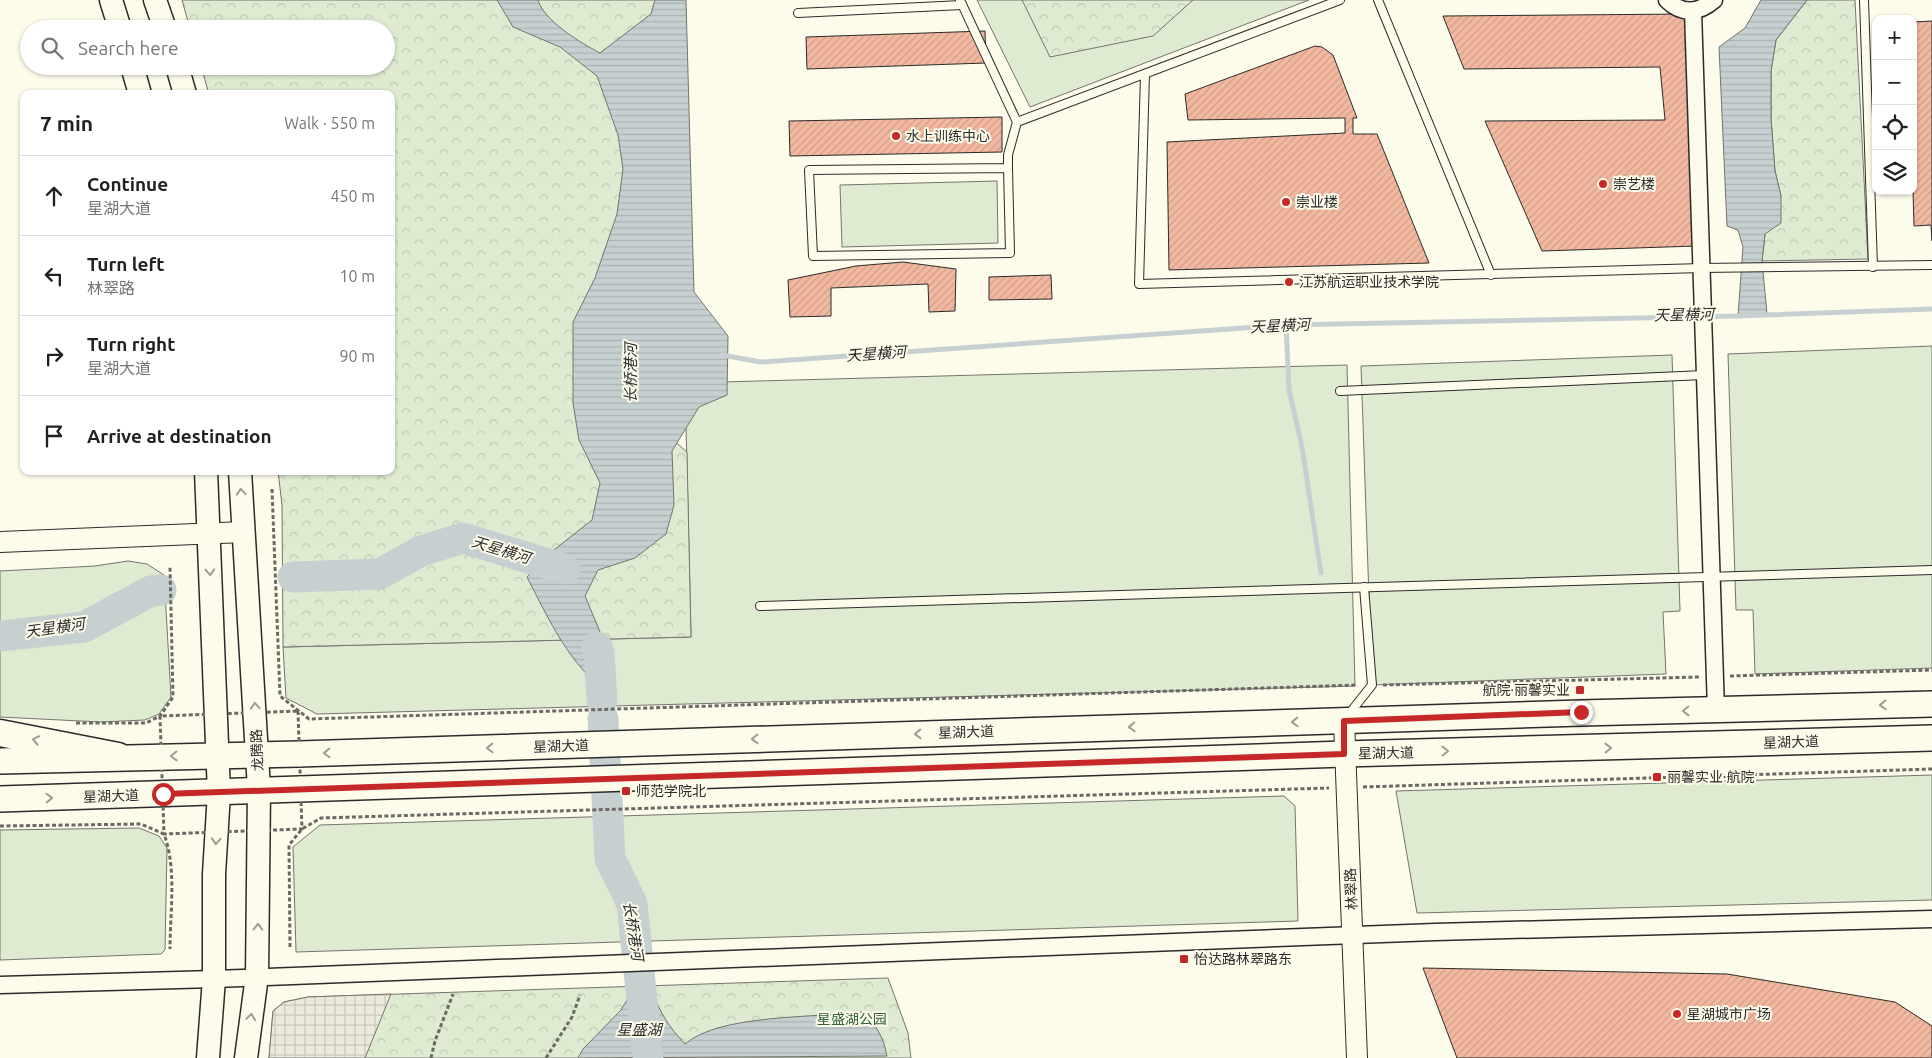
<!DOCTYPE html>
<meta charset="utf-8">
<style>
body{margin:0;font-family:Ubuntu,"Noto Sans SC",sans-serif;background:#f2f2f2;color:#202124}
.controls{position:absolute;right:15px;top:15px;display:grid;overflow:hidden;border-radius:10px;box-shadow:0 1px 4px #0004}
.controls button{width:45px;height:45px;display:grid;place-items:center;padding:0;border:0;border-bottom:1px solid #e0e0e0;background:#fff;color:#202124;font:25px sans-serif}
.stop{position:absolute;width:15px;height:15px;margin:-11px;border:4px solid #c62828;border-radius:50%;background:#fff}
.stop.end{background:#c62828;border-color:#fff;box-shadow:0 1px 5px #0008}
.list{margin:0;padding:0;list-style:none}
h2{display:flex;justify-content:space-between;align-items:center;height:65px;margin:0;padding:0 20px;font-size:21px}
h2 small{font-size:16px;font-weight:400;color:#757577}
.list li{display:grid;grid-template-columns:32px 1fr auto;gap:15px;align-items:center;box-sizing:border-box;height:80px;padding:0 20px;border-top:1px solid #e0e0e0}
.list b{display:block;font-size:19px;white-space:nowrap}
.list p{margin:0;font-size:16px;white-space:nowrap;color:#757577}
.list em{font-size:16px;font-style:normal;color:#757577}
.icon{flex:none;width:28px;height:28px;fill:none;stroke:currentColor;stroke-width:2;stroke-linecap:round;stroke-linejoin:round}
.map{position:relative;flex:none;width:1932px;height:1058px;overflow:hidden}
.search{position:absolute;background:#fff;box-shadow:0 1px 4px #0004;left:20px;top:20px;width:375px;height:55px;display:flex;align-items:center;gap:12px;box-sizing:border-box;padding:0 18px;border-radius:28px;color:#757577;font-size:19px}
.panel{position:absolute;background:#fff;box-shadow:0 1px 4px #0004;left:20px;top:90px;width:375px;height:385px;border-radius:10px}
.map>svg:first-child{display:block}
.green{fill:#deebd1;stroke:#74746e}
.forest{fill:url(#forest-crowns);stroke:#74746e}
.plaza{fill:url(#plaza-grid);stroke:#74746e}
.water{fill:url(#water-rules);stroke:#74746e}
.lines{fill:none;stroke-linecap:round;stroke-linejoin:round}
.stream{stroke:#c7d0d0;stroke-width:5}
.river{stroke:#c7d0d0;stroke-width:31}
.building{fill:url(#building-hatch);stroke:#2b2b2b}
.service-casing{stroke:#2b2b2b;stroke-width:10}
.minor-casing{stroke:#2b2b2b;stroke-width:19}
.tertiary-casing{stroke:#2b2b2b;stroke-width:22}
.secondary-casing{stroke:#2b2b2b;stroke-width:25}
.primary-casing{stroke:#2b2b2b;stroke-width:28}
.trunk-casing{stroke:#2b2b2b;stroke-width:29}
.path{stroke:#6a6964;stroke-width:3;stroke-dasharray:4 2.5;stroke-linecap:butt}
.service{stroke:#fdfbea;stroke-width:8}
.minor{stroke:#fdfbea;stroke-width:16}
.tertiary{stroke:#fdfbea;stroke-width:20}
.secondary{stroke:#fdfbea;stroke-width:22}
.primary{stroke:#fdfbea;stroke-width:25}
.trunk{stroke:#fdfbea;stroke-width:26}
.oneway{stroke:#9e9d94}
.route{stroke:#c62828;stroke-width:6}
.poi-dot{fill:#c62828;stroke:#fdfbea;stroke-width:2}
.labels{text-anchor:middle;stroke-width:4;stroke-linejoin:round;paint-order:stroke}
.poi-label{font-size:14px;fill:#2b2b2b;stroke:#fdfbea;text-anchor:start}
.street-label{font-size:14px;fill:#2b2b2b;stroke:#fdfbea}
.park-label{font-size:14px;fill:#34623c;stroke:#fdfbea}
.water-label{font-size:15px;font-style:italic;fill:#2b2b2b;stroke:#fdfbea}
</style>
<div class="map">
<svg width="1932" height="1058" viewBox="0 0 1932 1058">
<defs>
<pattern id="forest-crowns" width="20" height="18" patternUnits="userSpaceOnUse" patternTransform="scale(1.25)"><rect width="20" height="18" fill="#deebd1"/><path d="M2 6a3 3 0 1 1 6 0M12 15a3 3 0 1 1 6 0" fill="none" stroke="#bfcab4"/></pattern>
<pattern id="plaza-grid" width="8" height="8" patternUnits="userSpaceOnUse" patternTransform="scale(1.25)"><rect width="8" height="8" fill="#eceadb"/><path d="M0 4h8M4 0v8" fill="none" stroke="#cbc9bc"/></pattern>
<pattern id="water-rules" width="6" height="5" patternUnits="userSpaceOnUse" patternTransform="scale(1.25)"><rect width="6" height="5" fill="#c7d0d0"/><path d="M0 2.5h6" fill="none" stroke="#abb3b3"/></pattern>
<pattern id="building-hatch" width="6" height="6" patternUnits="userSpaceOnUse" patternTransform="scale(1.25)"><rect width="6" height="6" fill="#f2b8a0"/><path d="M-1 1l2-2M0 6l6-6M5 7l2-2" fill="none" stroke="#d09e8a"/></pattern>
</defs>
<rect width="100%" height="100%" fill="#fdfbea"/>
<!-- green -->
<g class="green">
<path d="M977,0H1309L1030,107Z"/>
<path d="M997,181L998,243L842,247L840,185Z"/>
<path d="M1932,346V668L1755,674L1753,610H1736L1728,354Z"/>
<path d="M1672,355L1680,611L1663,612L1666,674L1372,685L1361,366Z"/>
<path d="M1347,365L1355,686L317,714L286,698L283,647L691,637L685,383Z"/>
<path d="M128,561L147,564L164,575L171,697L159,714L145,720L101,722L0,717V571L95,566Z"/>
<path d="M1932,775V900L1417,913L1396,791Z"/>
<path d="M1284,796L1295,806L1298,921L296,952L293,847L320,825Z"/>
<path d="M139,828L159,836L167,848L165,950L161,954L0,960V830Z"/>
</g>
<!-- forest -->
<g class="forest">
<path d="M182,0H663L629,402L687,452L691,637L283,647L282,505L278,471H391V94H209L201,66H386V29H190Z"/>
<path d="M1022,0H1193L1153,36L1050,57Z"/>
<path d="M1807,0H1855L1868,259L1762,261L1765,234L1781,196L1775,171L1771,119V71L1776,40Z"/>
<path d="M888,978L908,1033L911,1058H269L273,1011L284,1002L308,997Z"/>
</g>
<!-- plaza -->
<path class="plaza" d="M391,994L365,1058H269L273,1011L284,1002L308,997Z"/>
<!-- water -->
<g class="water">
<path d="M497,0H538C544,21 581,43 600,53L651,14L655,0H686L694,292L728,336L727,395L699,407L672,451L674,505L666,534L635,558L598,570L585,596L608,651L610,695C570,666 549,620 527,577L550,553L592,520L600,483L579,440L573,403V322L595,278L617,214L623,169L618,135L597,76L560,47L513,27Z"/>
<path d="M1761,0H1807L1776,40L1771,71V119L1775,171L1781,196V223L1765,234L1762,261L1767,314L1738,316L1743,247L1738,230L1727,226L1719,47L1745,28Z"/>
<path d="M652,989C659,1012 669,1027 685,1044C720,1014 814,1018 862,1012C877,1026 883,1036 887,1056L578,1058L583,1049L621,1010L633,990Z"/>
</g>
<g class="lines">
<!-- stream -->
<g class="stream">
<path d="M1286,325L1289,390L1302,447L1321,573"/>
<path d="M722,355L761,362L1286,325L1738,316L1932,309"/>
</g>
<!-- river -->
<g class="river">
<path d="M293,577L380,574L421,551L463,538L565,569"/>
<path d="M0,636L84,627L151,591L161,590"/>
<path d="M597,647L599,652L602,700"/>
<path d="M603,719L610,858L632,904L648,1058"/>
</g>
</g>
<!-- building -->
<g class="building">
<path d="M1687,14L1697,246L1542,251L1485,121L1665,120L1660,67L1464,69L1443,16Z"/>
<path d="M1932,21V241L1931,225L1914,226L1913,191V22Z"/>
<path d="M985,31L986,63L807,69L806,37Z"/>
<path d="M1315,46L1322,47L1333,55L1357,118H1353V134H1377L1429,263L1169,270L1167,142L1345,133V118L1188,120L1185,94Z"/>
<path d="M1002,117V152L790,156L789,121Z"/>
<path d="M903,262L956,269L955,311L929,312L928,284L831,288V316L790,317L788,280L856,266Z"/>
<path d="M1051,275L1052,299L989,300V277Z"/>
<path d="M1423,968L1727,974L1895,1002L1932,1026V1058H1457Z"/>
</g>
<g class="lines">
<defs>
<g id="service">
<path d="M960,0L1017,122L1340,0"/>
<path d="M1378,0L1491,275"/>
<path d="M1864,0L1873,267"/>
<path d="M798,13L962,5"/>
<path d="M1145,74L1139,284L1702,268L1932,265"/>
<path d="M1008,168L809,170L813,256L1010,253L1008,168V155L1017,122"/>
<path d="M1340,391L1704,375"/>
<path d="M760,606L1932,570"/>
<path d="M1349,714L1372,685L1364,587"/>
</g>
<g id="minor">
<path d="M1667,0C1682,15 1699,13 1714,0"/>
<path d="M1693,11L1716,710"/>
<path d="M0,985L214,979L1435,932L1932,919"/>
</g>
<g id="tertiary">
<path d="M0,542L244,532"/>
<path d="M1344,721L1357,1058"/>
</g>
<g id="secondary">
<path d="M111,0L120,29"/>
<path d="M155,0L165,29"/>
<path d="M132,66L140,94"/>
<path d="M177,66L185,94"/>
<path d="M206,471L219,793L214,874V979L208,1058"/>
<path d="M240,471L259,789L257,976L246,1058"/>
</g>
<g id="primary">
<path d="M0,761L299,754L1581,713L1932,704"/>
<path d="M0,799L1344,754L1932,738"/>
</g>
<path id="trunk" d="M0,733L118,756"/>
</defs>
<!-- service casing -->
<use href="#service" class="service-casing"/>
<!-- minor casing -->
<use href="#minor" class="minor-casing"/>
<!-- tertiary casing -->
<use href="#tertiary" class="tertiary-casing"/>
<!-- secondary casing -->
<use href="#secondary" class="secondary-casing"/>
<!-- primary casing -->
<use href="#primary" class="primary-casing"/>
<!-- trunk casing -->
<use href="#trunk" class="trunk-casing"/>
<!-- path -->
<g class="path">
<path d="M272,489L280,696L309,719L1357,685"/>
<path d="M1730,676L1932,670"/>
<path d="M1383,685L1699,677"/>
<path d="M298,711L302,829L164,834L160,716Z"/>
<path d="M76,723H146L160,716L173,697L170,567"/>
<path d="M1363,787L1932,769"/>
<path d="M0,826L141,824L164,834C177,869 170,912 170,949"/>
<path d="M290,947L289,845L302,829L321,818L1329,788"/>
<path d="M431,1058L435,1041L453,994"/>
<path d="M546,1058L572,1017L580,995"/>
</g>
<!-- service -->
<use href="#service" class="service"/>
<!-- minor -->
<use href="#minor" class="minor"/>
<!-- tertiary -->
<use href="#tertiary" class="tertiary"/>
<!-- secondary -->
<use href="#secondary" class="secondary"/>
<!-- primary -->
<use href="#primary" class="primary"/>
<!-- trunk -->
<use href="#trunk" class="trunk"/>
</g>
<!-- one-way arrows -->
<defs><path id="oneway-chevron" d="M-2-3.5L2.5 0L-2 3.5" fill="none" stroke-width="1.6" stroke-linecap="round" stroke-linejoin="round" transform="scale(1.25)"/></defs>
<g class="oneway">
<use href="#oneway-chevron" transform="translate(241 492) rotate(-94)"/>
<use href="#oneway-chevron" transform="translate(210 572) rotate(88)"/>
<use href="#oneway-chevron" transform="translate(1883 705) rotate(178)"/>
<use href="#oneway-chevron" transform="translate(255 706) rotate(-94)"/>
<use href="#oneway-chevron" transform="translate(1686 711) rotate(179)"/>
<use href="#oneway-chevron" transform="translate(1295 722) rotate(178)"/>
<use href="#oneway-chevron" transform="translate(1132 727) rotate(178)"/>
<use href="#oneway-chevron" transform="translate(918 734) rotate(178)"/>
<use href="#oneway-chevron" transform="translate(755 739) rotate(178)"/>
<use href="#oneway-chevron" transform="translate(36 740) rotate(-169)"/>
<use href="#oneway-chevron" transform="translate(490 748) rotate(178)"/>
<use href="#oneway-chevron" transform="translate(1608 748) rotate(-1)"/>
<use href="#oneway-chevron" transform="translate(1445 751) rotate(-1)"/>
<use href="#oneway-chevron" transform="translate(327 753) rotate(178)"/>
<use href="#oneway-chevron" transform="translate(174 756) rotate(179)"/>
<use href="#oneway-chevron" transform="translate(49 798) rotate(-2)"/>
<use href="#oneway-chevron" transform="translate(216 841) rotate(94)"/>
<use href="#oneway-chevron" transform="translate(258 927) rotate(-89)"/>
<use href="#oneway-chevron" transform="translate(251 1017) rotate(-82)"/>
</g>
<g class="lines">
<!-- route -->
<path class="route" d="M163,794L1344,754V721L1581,712"/>
</g>
<!-- markers -->
<g class="poi-dot">
<circle cx="896" cy="136" r="5"/>
<circle cx="1603" cy="184" r="5"/>
<circle cx="1286" cy="202" r="5"/>
<circle cx="1289" cy="282" r="5"/>
<rect x="1575" y="685" width="10" height="10" rx="2.5"/>
<rect x="1652" y="772" width="10" height="10" rx="2.5"/>
<rect x="621" y="786" width="10" height="10" rx="2.5"/>
<rect x="1179" y="954" width="10" height="10" rx="2.5"/>
<circle cx="1677" cy="1014" r="5"/>
</g>
<g class="labels">
<!-- poi labels -->
<g class="poi-label">
<text x="906" y="141">水上训练中心</text>
<text x="1613" y="189">崇艺楼</text>
<text x="1296" y="207">崇业楼</text>
<text x="1299" y="287">江苏航运职业技术学院</text>
<text x="1570" y="695" text-anchor="end">航院·丽馨实业</text>
<text x="1667" y="782">丽馨实业·航院</text>
<text x="636" y="796">师范学院北</text>
<text x="1194" y="964">怡达路林翠路东</text>
<text x="1687" y="1019">星湖城市广场</text>
</g>
<!-- street labels -->
<g class="street-label">
<text transform="translate(966 732) rotate(-2)" y="5">星湖大道</text>
<text transform="translate(1791 742) rotate(-2)" y="5">星湖大道</text>
<text transform="translate(561 746) rotate(-2)" y="5">星湖大道</text>
<text transform="translate(257 750) rotate(-93)" y="5">龙腾路</text>
<text transform="translate(1386 753) rotate(-1)" y="5">星湖大道</text>
<text transform="translate(111 796) rotate(-2)" y="5">星湖大道</text>
<text transform="translate(1351 889) rotate(-93)" y="5">林翠路</text>
</g>
<!-- park labels -->
<g class="park-label">
<text x="852" y="1024">星盛湖公园</text>
</g>
<!-- water labels -->
<g class="water-label">
<text transform="translate(1684 315) rotate(-1)" y="5">天星横河</text>
<text transform="translate(1280 326) rotate(-3)" y="5">天星横河</text>
<text transform="translate(876 354) rotate(-4)" y="5">天星横河</text>
<text transform="translate(631 373) rotate(-90)" y="5">长桥港河</text>
<text transform="translate(501 550) rotate(17)" y="5">天星横河</text>
<text transform="translate(55 628) rotate(-8)" y="5">天星横河</text>
<text transform="translate(633 931) rotate(81)" y="5">长桥港河</text>
<text x="639" y="1035">星盛湖</text>
</g>
</g>
</svg>
<div class="controls">
<button>+</button>
<button>−</button>
<button><svg class="icon" aria-label="locate" viewBox="0 0 24 24"><circle cx="12" cy="12" r="6"/><path d="M12 2v4M12 18v4M2 12h4M18 12h4"/></svg></button>
<button><svg class="icon" aria-label="layers" viewBox="0 0 24 24"><path d="M12 4l9 5-9 5-9-5zM3 14l9 5 9-5"/></svg></button>
</div>
<div class="stop" style="left:163px;top:794px"></div>
<div class="stop end" style="left:1581px;top:712px"></div>
<div class="search"><svg class="icon" aria-label="search" viewBox="0 0 24 24"><circle cx="10" cy="10" r="6"/><path d="M15 15l6 6"/></svg>Search here</div>
<section class="panel">
<h2>7 min<small>Walk · 550 m</small></h2>
<ul class="list">
<li><svg class="icon" aria-label="ahead" viewBox="0 0 24 24"><path d="M12 20V5M6 11l6-6 6 6"/></svg><div><b>Continue</b><p>星湖大道</p></div><em>450 m</em></li>
<li><svg class="icon" aria-label="left" viewBox="0 0 24 24"><path d="M17 20v-9H6M10 6l-5 5 5 5"/></svg><div><b>Turn left</b><p>林翠路</p></div><em>10 m</em></li>
<li><svg class="icon" aria-label="right" viewBox="0 0 24 24"><path d="M7 20v-9h11M14 6l5 5-5 5"/></svg><div><b>Turn right</b><p>星湖大道</p></div><em>90 m</em></li>
<li><svg class="icon" aria-label="arrive" viewBox="0 0 24 24"><path d="M6 21V4h12l-3 4 3 4H6"/></svg><div><b>Arrive at destination</b></div></li>
</ul>
</section>
</div>
